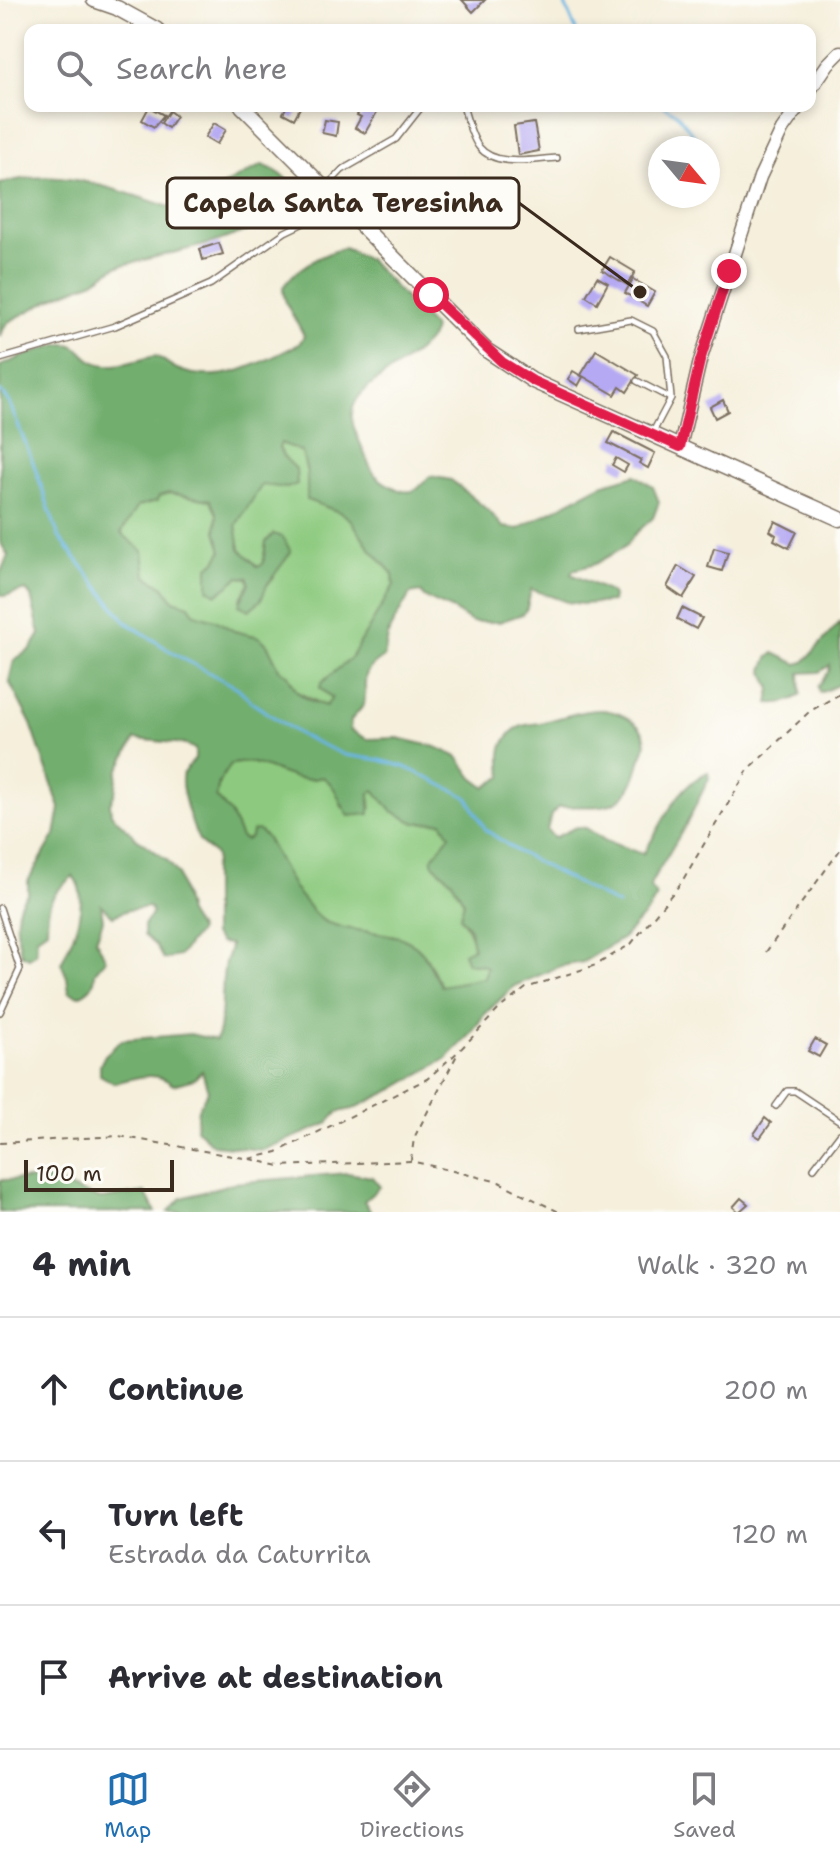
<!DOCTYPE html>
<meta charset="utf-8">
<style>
body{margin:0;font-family:"Shantell Sans",sans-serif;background:#f2f2f3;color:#2b2b33}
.compass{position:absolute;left:648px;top:136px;width:72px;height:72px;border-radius:50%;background:#fff;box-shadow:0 4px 12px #0003;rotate:119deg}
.scale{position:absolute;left:24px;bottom:20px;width:150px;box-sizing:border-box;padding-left:8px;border:4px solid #3b2a1e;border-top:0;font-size:22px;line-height:28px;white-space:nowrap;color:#3b2a1e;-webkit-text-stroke:6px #fdfcf7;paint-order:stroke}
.stop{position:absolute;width:24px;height:24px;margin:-18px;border:6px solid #e11d48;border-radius:50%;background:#fff}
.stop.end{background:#e11d48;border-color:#fff;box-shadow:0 2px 8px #0008}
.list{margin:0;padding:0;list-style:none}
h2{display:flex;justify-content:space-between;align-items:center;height:104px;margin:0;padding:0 32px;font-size:34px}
h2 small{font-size:26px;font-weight:400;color:#7c7c81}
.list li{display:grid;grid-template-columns:52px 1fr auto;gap:24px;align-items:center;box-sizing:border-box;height:144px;padding:0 32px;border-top:2px solid #e1e1e2}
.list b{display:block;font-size:30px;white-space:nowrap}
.list p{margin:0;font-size:26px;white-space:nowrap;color:#7c7c81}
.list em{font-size:26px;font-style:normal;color:#7c7c81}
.icon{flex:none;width:44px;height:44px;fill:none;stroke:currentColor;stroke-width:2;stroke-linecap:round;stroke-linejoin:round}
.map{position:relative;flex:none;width:840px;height:1212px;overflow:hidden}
.search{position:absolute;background:#fff;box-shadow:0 4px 12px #0003;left:24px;right:24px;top:24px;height:88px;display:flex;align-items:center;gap:20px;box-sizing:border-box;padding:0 28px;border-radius:16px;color:#7c7c81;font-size:30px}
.sheet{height:536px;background:#fff}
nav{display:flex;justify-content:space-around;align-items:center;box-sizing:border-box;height:112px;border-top:2px solid #e1e1e2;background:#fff;font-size:22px;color:#7c7c81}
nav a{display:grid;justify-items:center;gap:4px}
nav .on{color:#1f6fb2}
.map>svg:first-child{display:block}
.green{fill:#8dca7f;stroke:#647a4e;stroke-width:2}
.forest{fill:#72ae6e;stroke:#566c46;stroke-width:2;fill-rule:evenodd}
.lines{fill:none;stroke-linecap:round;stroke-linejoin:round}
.stream{stroke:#6bb6e4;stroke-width:3}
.building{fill:#b5a9f3}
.service-casing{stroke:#7c6f60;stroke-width:8}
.tertiary-casing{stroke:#7c6f60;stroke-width:15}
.secondary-casing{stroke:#7c6f60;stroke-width:17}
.path{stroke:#7c6f60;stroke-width:2;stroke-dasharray:6 6;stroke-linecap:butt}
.service{stroke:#fff;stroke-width:5}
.tertiary{stroke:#fff;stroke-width:12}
.secondary{stroke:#fff;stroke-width:14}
.route{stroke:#e11d48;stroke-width:10}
.leader{fill:none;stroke:#3b2a1e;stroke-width:3}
.callout-dot{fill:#3b2a1e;stroke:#fdfcf7;stroke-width:3}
.callout{fill:#fdfcf7;stroke:#3b2a1e;stroke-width:3}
.callout-label{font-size:26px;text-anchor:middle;font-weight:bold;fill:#3b2a1e}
</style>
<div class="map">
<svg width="840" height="1212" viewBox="0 0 840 1212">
<rect width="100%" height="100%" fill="#fdfcf7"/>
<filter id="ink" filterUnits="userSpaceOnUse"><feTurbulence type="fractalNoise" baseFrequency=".0125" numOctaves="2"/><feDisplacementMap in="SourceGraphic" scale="16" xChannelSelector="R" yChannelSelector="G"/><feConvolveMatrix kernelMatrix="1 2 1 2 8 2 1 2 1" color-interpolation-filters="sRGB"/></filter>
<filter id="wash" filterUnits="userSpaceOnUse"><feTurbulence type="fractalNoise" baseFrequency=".006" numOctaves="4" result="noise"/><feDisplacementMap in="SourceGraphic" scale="32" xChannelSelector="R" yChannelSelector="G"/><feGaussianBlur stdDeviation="1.8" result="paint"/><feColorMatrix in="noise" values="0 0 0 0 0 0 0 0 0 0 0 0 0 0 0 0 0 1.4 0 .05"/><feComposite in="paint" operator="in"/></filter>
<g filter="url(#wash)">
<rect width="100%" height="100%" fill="#f5efdc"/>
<!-- green -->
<g class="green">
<path d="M281,443L302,451L307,473L308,500L342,513L351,520L371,550L393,574L394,585C380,609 368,635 352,657C342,670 330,674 320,688L332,698L326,706L297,692L287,674L279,669L267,644L259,637L234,631L215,620L195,614L189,605L173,600L164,587L146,576L143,566L144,556L121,533L138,506L157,501L159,496L168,493L211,500L217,514L216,531L222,551L216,561L217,594L239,577L249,578V583L240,600H261L267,585L274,578L273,534L266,543L263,564L258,567L240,549L236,525L262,484L287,488L296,469L284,457L279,448Z"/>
<path d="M248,762C274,766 295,785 323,777L336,787L342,807L371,809L370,793L374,789L415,823L442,821L450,835L433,857L432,863L452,881L464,902L460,917C474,934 472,952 487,968L484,978L441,987C436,976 431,963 424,954C401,923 350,939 321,919C295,901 281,863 266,837H251L246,840L241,838L230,813L216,797L219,782L232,764Z"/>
</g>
<!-- forest -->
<g class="forest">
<path d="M262,165C285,173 289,180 299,202L282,218L213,243L115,267L94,281L57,296L10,321L6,324L0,337V184C68,162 133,199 198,215L222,186Z"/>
<path d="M344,248L369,260L434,328C431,353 375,375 358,398C346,415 354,428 361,445C372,471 370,477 399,490C405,492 411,493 417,489C421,486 426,480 430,476L451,480L490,512L503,527L518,529L601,485L635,475L653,487L659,502L653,518L635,534L626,546L595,564L573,570L571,574L610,592L613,596L612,602L582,604L567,602L531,589L527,608L523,614L499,622H472L453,610L424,597L421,592L410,594L389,631L384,657C357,675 368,678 364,705L351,720L350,730L367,739L398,738L436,747L458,757L473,778L485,787L502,777C501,759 497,748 512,732C520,724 530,725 540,723C576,715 606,697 638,726C644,732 647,740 645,748C644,754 640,759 639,765C625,817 602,804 558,807L551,815L547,830L554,838L576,827L586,828L606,841L643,854C663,825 674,788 708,772L709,778L687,823L651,883L650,888L657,896L648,911L623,938L583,962L561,966L514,986L484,1015L470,1035L446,1059L394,1089L353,1109L338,1112L327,1124L263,1150L213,1145L196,1129L198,1109L208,1091L202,1071L194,1079L173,1085C156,1069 135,1078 114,1083L100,1075V1065L105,1055L122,1040L190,1034L216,1040C225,1015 220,989 225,962C227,955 230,952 230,944L220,943L213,935V869C221,848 207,854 199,840C193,829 178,785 183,774C185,769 192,763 195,759V749L185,744L135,739L118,771L115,793L110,803L111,814L135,837L167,860L178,874L188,913L199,931L179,956L163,959L156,946L144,935V925L152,913L150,907L128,910L113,916L101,905L103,920L96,940L106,959L95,972C95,985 91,990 79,996L69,992L67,977L61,963C72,940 92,899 73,876C51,895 47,901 47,930L37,937L36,953L29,958L21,954C17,933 11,909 28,893V881L55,835L60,808L31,724L9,681L14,660L31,649L40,634L31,596L26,590L4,596L0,594V574L8,555L0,542V366C14,360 53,343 67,344C78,344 84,356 93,361C111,371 137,360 155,356C163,359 169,365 177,369C220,387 261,363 299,344L304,336C297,319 283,306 283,287C298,266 320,255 344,248ZM281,443L302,452L307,473V500L342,513L351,520L371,550L393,574L394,585L351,658L321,683L320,688L332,698L326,706L311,701L297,692L287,674L279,669L267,644L259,637L234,631L215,620L195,614L189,605L173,600L164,587L146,576L143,551L121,533L138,506L157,501L159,496L169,493L210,500L217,514L216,531L222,551L216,561L208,567V589L217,594L239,577L248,578L249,583L239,605L249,610L261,600L267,585L291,552L283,537L273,534L266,542L263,564L258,567L240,549L236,525L262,485L287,488L297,484L296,469L284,457L279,448ZM248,762C277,767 292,785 323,777C341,791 336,800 349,816L369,814L370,793L374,790L392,811L415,823L442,822L450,835L433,857L432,863L452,881L464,902L460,917L470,929L473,948L463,953L467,963L483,965L487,968L484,978L441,986L423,953L415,945L400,937L345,928L325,922L316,915L295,890L266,837L258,830L252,831L251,837L246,840L241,838L230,813L216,797L219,782L231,764Z"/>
<path d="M840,622V684L820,693L818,687L829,671L830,665L819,672L800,673L801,694C794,702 779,704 768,703L771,689L763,670L768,658L774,653L797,664L804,662Z"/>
<path d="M347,1173L372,1177L380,1187L364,1201L371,1212H168L182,1198L234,1183Z"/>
<path d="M45,1179L101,1199L145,1192L156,1212H0V1180Z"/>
</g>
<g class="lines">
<!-- stream -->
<g class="stream">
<path d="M563,0L576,30"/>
<path d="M663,106L677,114L702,146"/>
<path d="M0,391L9,402L34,465L59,537L126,622L178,656L238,688L254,704L302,736L345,755L380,760L405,767L467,797L486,830L518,852L618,905"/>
</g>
</g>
<g id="blocks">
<!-- building -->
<g class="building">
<path d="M462,0H485L473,12Z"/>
<path d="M287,106H301L294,119L283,113Z"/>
<path d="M362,106L377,112L365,133L355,128L361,117L357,115Z"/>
<path d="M149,107L164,115L154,127L142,120Z"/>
<path d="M169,111L176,116L168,128L161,123Z"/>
<path d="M325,120L338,122L336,136L322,133Z"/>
<path d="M214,123L226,130L217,144L205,137Z"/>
<path d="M534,123L539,151L518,155L514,126Z"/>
<path d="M219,243L223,254L203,260L200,249Z"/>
<path d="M610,257L635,272L627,285L602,270Z"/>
<path d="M597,277L608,283L597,303L586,296Z"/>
<path d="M633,279L655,292L647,306L625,293Z"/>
<path d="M596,350L638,375L627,392L620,387L615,395L581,375Z"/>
<path d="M573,371L583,377L578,386L568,379Z"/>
<path d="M723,400L728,411L715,418L710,407Z"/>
<path d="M614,432L655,453L648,468L639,463L641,460L608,443Z"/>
<path d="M616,458L628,465L624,472L612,465Z"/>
<path d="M775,521L797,532L789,548L774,540L776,535L770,531Z"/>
<path d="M714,548L728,552L722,571L708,567Z"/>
<path d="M678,566L696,577L683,598L667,587Z"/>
<path d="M682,608L702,618L696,629L677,619Z"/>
<path d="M815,1039L826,1045L819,1057L808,1051Z"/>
<path d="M765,1118L771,1123L760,1138L754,1134Z"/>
<path d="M741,1198L748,1204L739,1212L733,1207Z"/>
</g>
</g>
</g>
<g filter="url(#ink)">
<use href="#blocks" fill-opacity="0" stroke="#7c6f60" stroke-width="2"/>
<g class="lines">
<defs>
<g id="service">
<path d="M463,106C467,118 471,137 479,147C496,168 534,159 557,158"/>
<path d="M325,188L342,170L396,139L422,106"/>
<path d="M579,329L631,320L653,331L667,356L671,398L653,432"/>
<path d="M0,359L115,326L211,284L285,232L339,206"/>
<path d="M637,381L670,398"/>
<path d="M0,908L20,969L0,1012"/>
<path d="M776,1106L787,1091H795L840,1121"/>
<path d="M814,1168L840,1134"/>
</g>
<g id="tertiary">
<path d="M810,90L828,64L840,52"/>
<path d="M680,447L700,361L760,177L782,130L799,106"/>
</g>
<g id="secondary">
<path d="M94,0L117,8L157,30"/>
<path d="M242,106L486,350L533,381L840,519"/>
</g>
</defs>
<!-- service casing -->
<use href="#service" class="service-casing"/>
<!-- tertiary casing -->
<use href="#tertiary" class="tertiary-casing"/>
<!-- secondary casing -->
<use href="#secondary" class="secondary-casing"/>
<!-- path -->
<g class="path">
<path d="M766,952L840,850"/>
<path d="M0,1143L119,1136L249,1159L277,1152L427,1079L460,1050L500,1008L526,988L596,965L631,944L681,883L748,770L810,711L840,694"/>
<path d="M250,1159L280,1166L411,1161L499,1182L559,1212"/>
<path d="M411,1160L414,1138L458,1053"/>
</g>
<!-- service -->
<use href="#service" class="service"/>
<!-- tertiary -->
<use href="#tertiary" class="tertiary"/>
<!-- secondary -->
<use href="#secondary" class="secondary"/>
</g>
</g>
<g class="lines" filter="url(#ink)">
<!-- route -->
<path class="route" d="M431,295L502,362L533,381L680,447L700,361L729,271"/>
</g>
<!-- callouts -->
<path class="leader" d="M640 292L519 203"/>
<circle class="callout-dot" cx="640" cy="292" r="8"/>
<rect class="callout" x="167" y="178" width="352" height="50" rx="8"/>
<g class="callout-label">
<text x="343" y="212">Capela Santa Teresinha</text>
</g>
</svg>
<svg class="compass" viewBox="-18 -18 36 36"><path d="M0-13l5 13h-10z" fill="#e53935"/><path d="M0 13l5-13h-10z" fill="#7c7c81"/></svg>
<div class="scale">100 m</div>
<div class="stop" style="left:431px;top:295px"></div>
<div class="stop end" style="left:729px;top:271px"></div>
<div class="search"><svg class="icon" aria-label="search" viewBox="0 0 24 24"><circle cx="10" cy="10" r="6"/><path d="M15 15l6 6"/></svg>Search here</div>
</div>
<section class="sheet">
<h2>4 min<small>Walk · 320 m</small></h2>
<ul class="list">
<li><svg class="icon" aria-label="ahead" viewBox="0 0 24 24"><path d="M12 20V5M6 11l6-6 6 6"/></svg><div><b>Continue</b></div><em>200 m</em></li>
<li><svg class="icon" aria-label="left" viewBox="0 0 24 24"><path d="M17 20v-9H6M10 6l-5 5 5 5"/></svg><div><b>Turn left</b><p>Estrada da Caturrita</p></div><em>120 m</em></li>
<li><svg class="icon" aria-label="arrive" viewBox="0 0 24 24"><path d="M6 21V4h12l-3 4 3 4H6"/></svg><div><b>Arrive at destination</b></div></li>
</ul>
</section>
<nav>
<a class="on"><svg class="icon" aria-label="map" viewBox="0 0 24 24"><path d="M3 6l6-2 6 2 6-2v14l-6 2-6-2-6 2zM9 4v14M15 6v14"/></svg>Map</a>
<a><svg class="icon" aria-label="directions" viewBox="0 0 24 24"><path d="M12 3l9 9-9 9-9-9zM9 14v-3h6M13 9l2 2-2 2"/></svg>Directions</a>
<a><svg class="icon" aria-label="saved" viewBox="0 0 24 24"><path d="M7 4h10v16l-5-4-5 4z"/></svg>Saved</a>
</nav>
